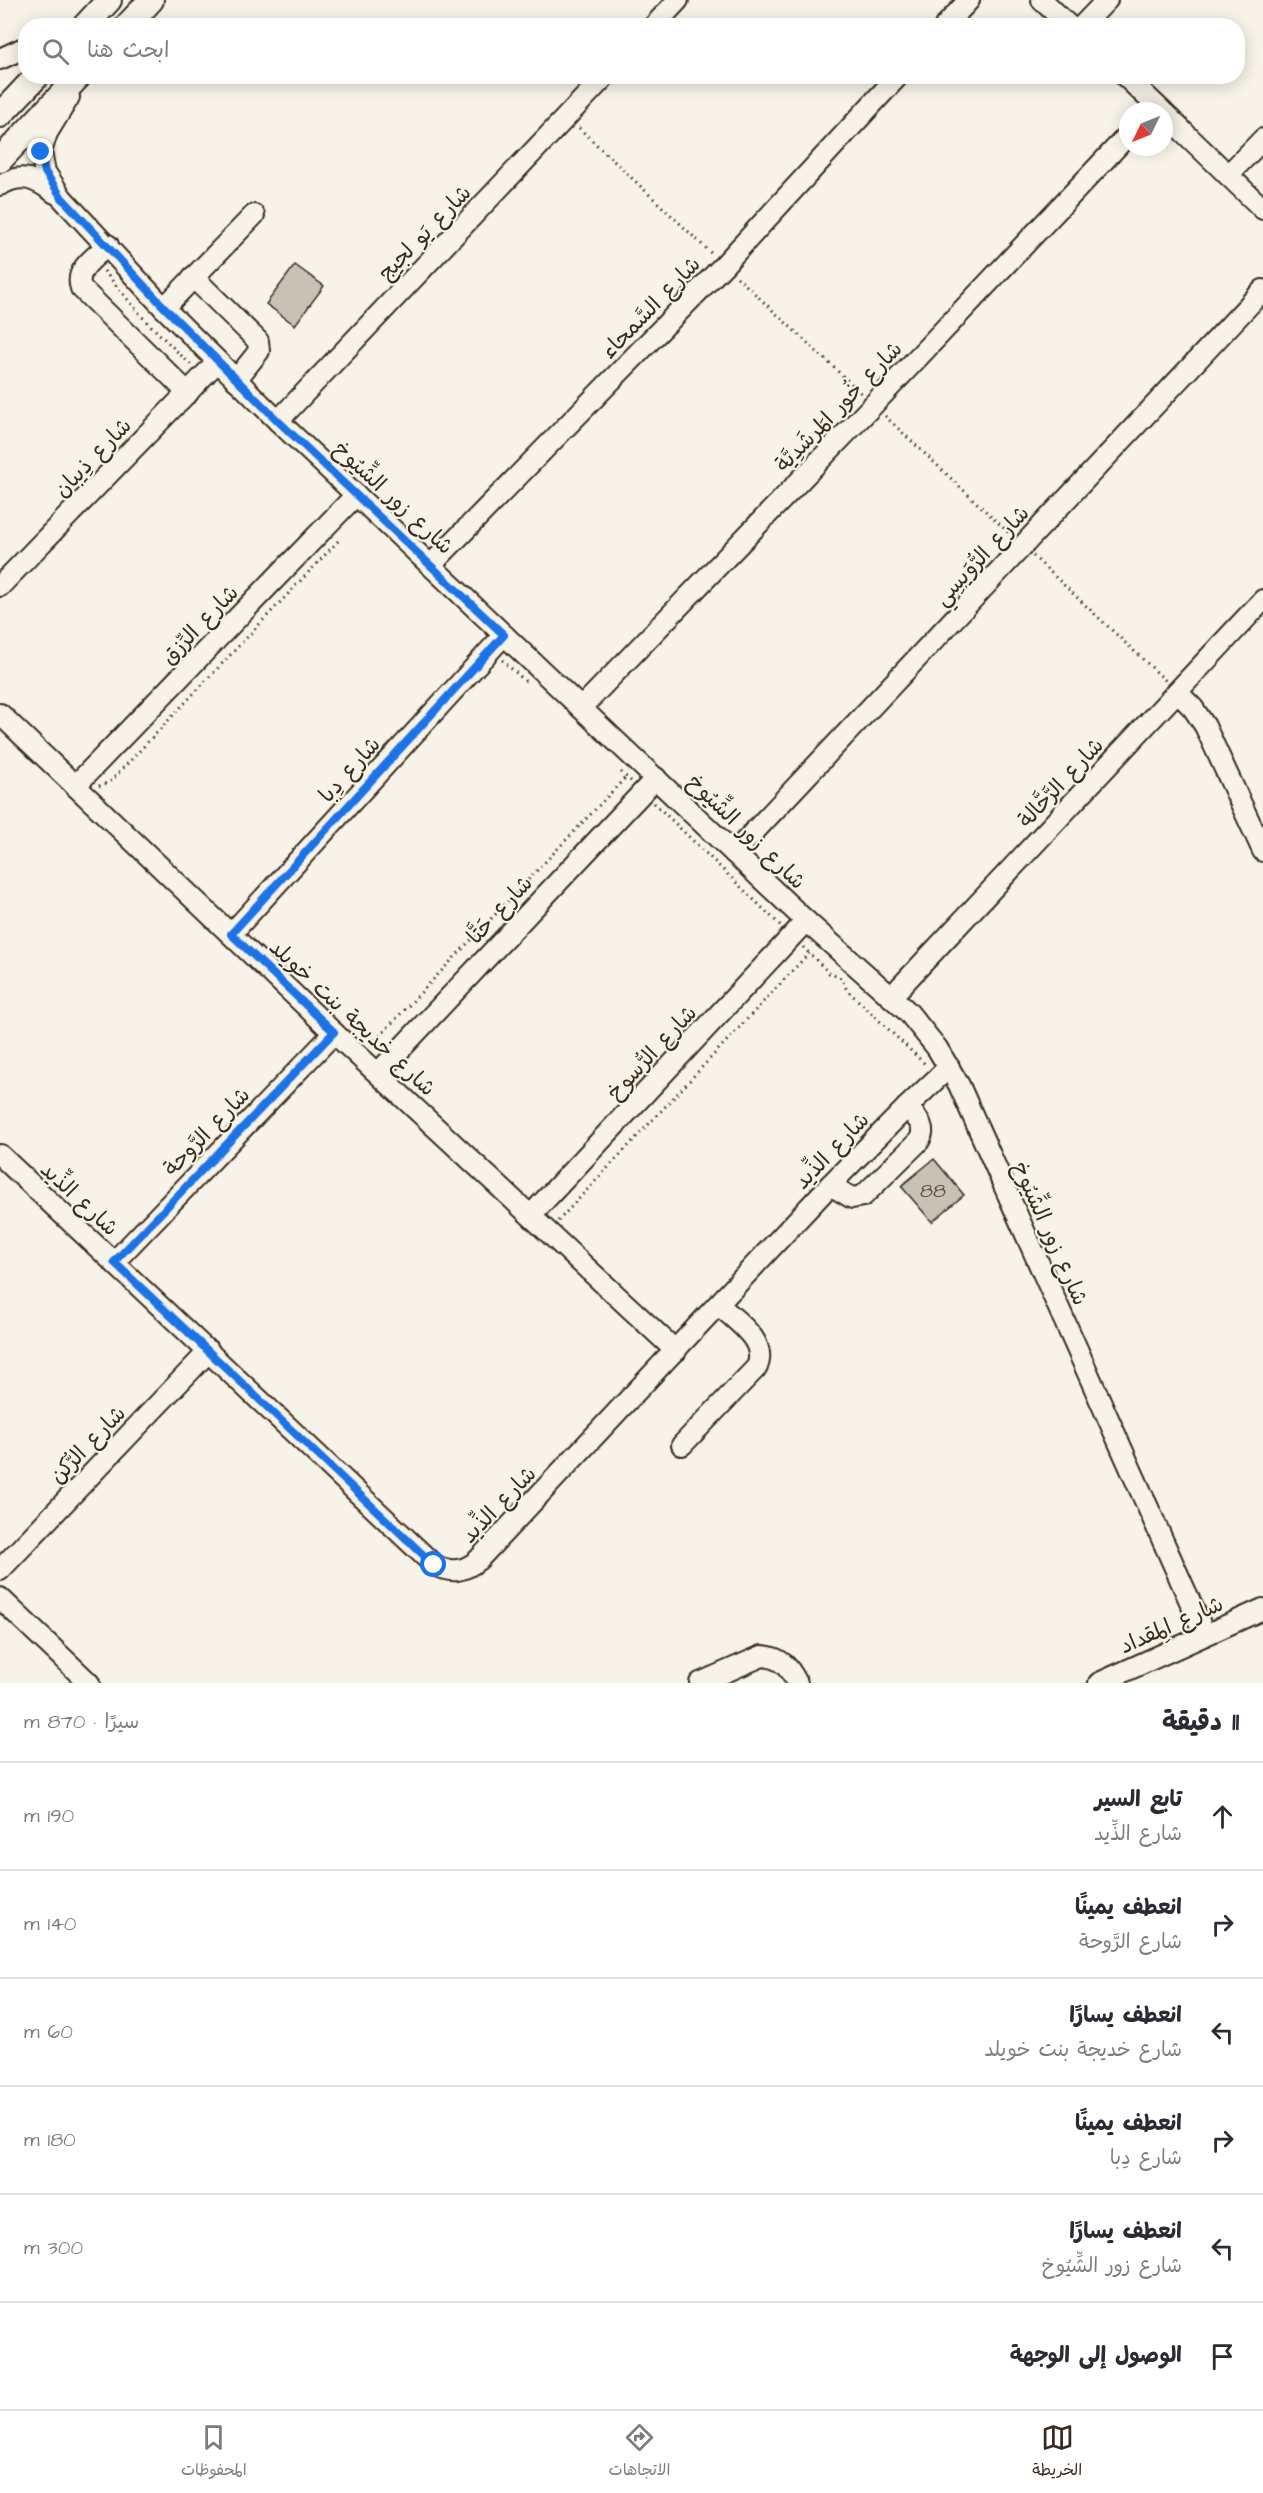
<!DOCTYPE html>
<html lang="ar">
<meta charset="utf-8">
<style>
body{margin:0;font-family:"Architects Daughter","Playpen Sans Arabic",sans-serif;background:#f2f2f3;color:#2b2b33;direction:rtl}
.compass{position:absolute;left:1119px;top:102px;width:54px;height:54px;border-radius:50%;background:#fff;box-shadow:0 3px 15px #0003;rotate:227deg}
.stop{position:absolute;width:18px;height:18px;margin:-14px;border:4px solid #1a73e8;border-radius:50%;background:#fff}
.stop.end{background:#1a73e8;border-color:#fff;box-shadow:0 2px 6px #0008}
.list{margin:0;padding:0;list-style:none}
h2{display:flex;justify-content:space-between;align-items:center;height:78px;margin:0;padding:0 24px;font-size:26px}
h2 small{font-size:20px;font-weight:400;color:#7c7c81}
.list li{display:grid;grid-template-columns:39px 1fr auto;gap:18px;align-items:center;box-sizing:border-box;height:108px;padding:0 24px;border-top:2px solid #e1e1e2}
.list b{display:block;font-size:22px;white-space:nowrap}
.list p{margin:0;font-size:20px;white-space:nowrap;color:#7c7c81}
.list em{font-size:20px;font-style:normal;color:#7c7c81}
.icon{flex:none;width:33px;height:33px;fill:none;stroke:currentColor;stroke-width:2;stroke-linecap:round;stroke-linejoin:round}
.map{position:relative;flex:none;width:1263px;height:1683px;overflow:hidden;direction:ltr}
.search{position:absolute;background:#fff;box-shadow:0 3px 15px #0003;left:18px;right:18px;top:18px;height:66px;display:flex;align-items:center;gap:15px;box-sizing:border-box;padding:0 21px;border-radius:24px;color:#7c7c81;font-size:22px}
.sheet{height:726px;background:#fff}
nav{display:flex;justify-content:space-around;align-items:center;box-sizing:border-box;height:84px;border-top:2px solid #e1e1e2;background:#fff;font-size:16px;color:#7c7c81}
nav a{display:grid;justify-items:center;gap:3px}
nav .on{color:#3b2a1e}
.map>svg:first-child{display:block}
.building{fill:#c8c1b6;stroke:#3b2a1e;stroke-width:1.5}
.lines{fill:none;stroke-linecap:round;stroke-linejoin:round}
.minor-casing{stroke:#3b2a1e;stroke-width:24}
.major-casing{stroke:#3b2a1e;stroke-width:28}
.path{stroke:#3b2a1e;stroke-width:3;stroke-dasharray:1.5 4.5;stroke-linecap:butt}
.minor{stroke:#f7f3e8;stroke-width:20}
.major{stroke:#f7f3e8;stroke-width:24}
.route{stroke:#1a73e8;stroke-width:8}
.labels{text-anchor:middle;stroke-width:4.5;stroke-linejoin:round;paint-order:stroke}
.number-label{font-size:20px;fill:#5e5044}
.street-label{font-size:22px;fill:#3b2a1e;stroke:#f7f3e8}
</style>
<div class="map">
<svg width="1263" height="1683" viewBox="0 0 1263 1683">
<rect width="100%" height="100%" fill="#f7f3e8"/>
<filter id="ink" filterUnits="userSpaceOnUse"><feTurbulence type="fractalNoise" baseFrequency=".0167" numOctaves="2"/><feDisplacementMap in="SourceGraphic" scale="12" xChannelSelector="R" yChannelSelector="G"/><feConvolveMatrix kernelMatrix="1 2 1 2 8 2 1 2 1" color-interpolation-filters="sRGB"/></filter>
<g filter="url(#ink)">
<!-- building -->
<g class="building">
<path d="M295,265L324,286L295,325L266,304Z"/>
<path d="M934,1159L964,1195L932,1222L901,1186Z"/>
</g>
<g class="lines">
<defs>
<g id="minor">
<path d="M1042,0L1069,26"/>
<path d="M654,26L678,0"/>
<path d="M945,26L969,0"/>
<path d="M1082,26L1107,0"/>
<path d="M0,59L26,47"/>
<path d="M1125,76L1162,111"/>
<path d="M69,97L47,133L41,152L45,172L62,198L164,308L278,421L806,921L908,1012L937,1048L959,1085L1205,1635"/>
<path d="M1164,113L1263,209"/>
<path d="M1228,175L1263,139"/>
<path d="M0,185C22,172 36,179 55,193"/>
<path d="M108,245C96,257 74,269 81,288L188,393"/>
<path d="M193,277L258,341L259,351L236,380"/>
<path d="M164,308L254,215"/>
<path d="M278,421L605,76"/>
<path d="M431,565L724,265L898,76"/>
<path d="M0,586L217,362"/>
<path d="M1177,692L1193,708L1205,726L1263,851"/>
<path d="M581,708L873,405L1128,135"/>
<path d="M0,714L334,1033L676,1351"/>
<path d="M75,786L356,495"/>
<path d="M734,853L1263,290"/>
<path d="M231,934L504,635"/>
<path d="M891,997L1263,600"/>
<path d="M378,1073L656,778"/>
<path d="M0,1155L434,1565C451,1573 464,1572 478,1560L830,1185L907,1107L949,1067"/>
<path d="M830,1185L852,1198L863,1196L919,1141C928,1127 916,1117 907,1107"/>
<path d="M531,1215L806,921"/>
<path d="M114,1262L334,1033"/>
<path d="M682,1445L757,1367C768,1341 736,1321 719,1305"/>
<path d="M0,1570L209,1351"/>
<path d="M0,1598L89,1683"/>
<path d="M700,1683L762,1656C781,1657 789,1667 797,1683"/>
<path d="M1099,1683L1263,1609"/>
</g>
<g id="major">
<path d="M85,26L109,0"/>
<path d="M127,26L151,0"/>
<path d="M0,115L37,76"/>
<path d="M0,160L79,76"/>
</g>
</defs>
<!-- minor casing -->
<use href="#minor" class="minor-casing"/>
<!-- major casing -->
<use href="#major" class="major-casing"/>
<!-- path -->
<g class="path">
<path d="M579,128L712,254"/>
<path d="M104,271L145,320L191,365"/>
<path d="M737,277L861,393"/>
<path d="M885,416L1011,535"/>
<path d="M1033,556L1166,681"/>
<path d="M502,660L525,681H529"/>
<path d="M621,772L632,782"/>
<path d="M99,786L110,782L341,538"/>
<path d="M654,803L781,926"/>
<path d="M803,947L829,973L841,978L847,990L927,1066"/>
<path d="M371,1045L626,777"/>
<path d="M558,1221L809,953"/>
</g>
<!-- minor -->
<use href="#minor" class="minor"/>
<!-- major -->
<use href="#major" class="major"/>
</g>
</g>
<g class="lines" filter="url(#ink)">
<!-- route -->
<path class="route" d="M41,152L45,172L62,198L165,308L278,421L504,635L231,934L334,1032L114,1262L434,1565"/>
</g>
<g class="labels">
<!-- number labels -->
<g class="number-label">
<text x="933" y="1197">88</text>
</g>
<!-- street labels -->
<g class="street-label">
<text transform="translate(424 232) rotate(-46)" y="8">شارع يَو لجيج</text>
<text transform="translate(650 307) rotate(-46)" y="8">شارع السَّمحاء</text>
<text transform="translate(838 406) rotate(-46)" y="8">شارع خُور المَرشَدِيَّة</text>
<text transform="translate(92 457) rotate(-46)" y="8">شارع ذِيبان</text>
<text transform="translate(394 497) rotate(43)" y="8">شارع زور الشِّيُوخ</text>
<text transform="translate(981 555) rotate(-47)" y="8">شارع الرُّوَيسِي</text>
<text transform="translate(199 624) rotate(-46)" y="8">شارع الرِّزق</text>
<text transform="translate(349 769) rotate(-48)" y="8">شارع دِبا</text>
<text transform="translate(1060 782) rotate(-47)" y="8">شارع الرَّحَّالة</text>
<text transform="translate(747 831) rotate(44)" y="8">شارع زور الشِّيُوخ</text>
<text transform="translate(499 909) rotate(-47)" y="8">شارع حَتَّا</text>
<text transform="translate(353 1017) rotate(43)" y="8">شارع خديجة بنت خويلد</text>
<text transform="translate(651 1052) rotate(-47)" y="8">شارع الرُّسوخ</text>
<text transform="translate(206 1131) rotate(-46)" y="8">شارع الرَّوحة</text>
<text transform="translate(831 1150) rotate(-46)" y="8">شارع الذِّيد</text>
<text transform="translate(80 1198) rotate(43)" y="8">شارع الذِّيد</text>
<text transform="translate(1051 1233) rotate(66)" y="8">شارع زور الشِّيُوخ</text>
<text transform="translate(87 1444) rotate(-46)" y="8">شارع الرُّكن</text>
<text transform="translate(498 1504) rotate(-46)" y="8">شارع الذِّيد</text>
<text transform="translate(1171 1624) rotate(-24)" y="8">شارع المِقداد</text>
</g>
</g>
</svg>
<svg class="compass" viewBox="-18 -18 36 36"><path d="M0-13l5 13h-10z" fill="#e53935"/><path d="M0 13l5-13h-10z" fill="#7c7c81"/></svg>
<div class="stop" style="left:434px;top:1565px"></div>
<div class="stop end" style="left:41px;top:152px"></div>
<div class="search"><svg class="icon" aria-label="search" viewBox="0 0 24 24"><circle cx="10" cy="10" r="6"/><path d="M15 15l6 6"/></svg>ابحث هنا</div>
</div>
<section class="sheet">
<h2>11 دقيقة<small>سيرًا · 870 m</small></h2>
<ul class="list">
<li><svg class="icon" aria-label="ahead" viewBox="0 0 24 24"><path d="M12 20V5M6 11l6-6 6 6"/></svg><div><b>تابع السير</b><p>شارع الذِّيد</p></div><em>190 m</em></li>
<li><svg class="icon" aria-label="right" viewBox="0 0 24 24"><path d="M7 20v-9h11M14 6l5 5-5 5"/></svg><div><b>انعطف يمينًا</b><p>شارع الرَّوحة</p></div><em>140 m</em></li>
<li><svg class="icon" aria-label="left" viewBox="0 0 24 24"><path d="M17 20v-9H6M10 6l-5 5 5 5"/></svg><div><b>انعطف يسارًا</b><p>شارع خديجة بنت خويلد</p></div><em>60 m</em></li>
<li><svg class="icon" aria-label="right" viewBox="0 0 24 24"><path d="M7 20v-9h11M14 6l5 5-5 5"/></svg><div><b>انعطف يمينًا</b><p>شارع دِبا</p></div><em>180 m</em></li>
<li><svg class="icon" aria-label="left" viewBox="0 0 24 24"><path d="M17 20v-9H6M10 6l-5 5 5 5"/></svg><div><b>انعطف يسارًا</b><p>شارع زور الشِّيُوخ</p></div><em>300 m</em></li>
<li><svg class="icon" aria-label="arrive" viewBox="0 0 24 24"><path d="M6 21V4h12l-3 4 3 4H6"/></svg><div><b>الوصول إلى الوجهة</b></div></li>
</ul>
</section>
<nav>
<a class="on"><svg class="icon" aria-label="map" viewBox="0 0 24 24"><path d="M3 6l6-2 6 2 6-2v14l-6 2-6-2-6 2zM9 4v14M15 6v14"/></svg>الخريطة</a>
<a><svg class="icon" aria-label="directions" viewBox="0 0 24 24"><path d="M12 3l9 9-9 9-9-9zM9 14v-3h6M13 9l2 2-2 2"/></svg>الاتجاهات</a>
<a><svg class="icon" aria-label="saved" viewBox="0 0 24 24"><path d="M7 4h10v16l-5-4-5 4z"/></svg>المحفوظات</a>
</nav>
